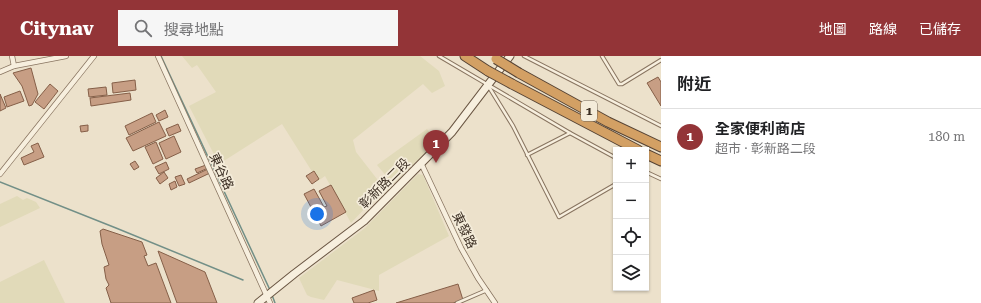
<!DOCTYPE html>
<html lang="zh-TW">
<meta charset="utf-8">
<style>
body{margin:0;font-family:"Roboto Serif","Noto Sans TC",serif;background:#f6f6f6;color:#202124}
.controls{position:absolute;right:12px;bottom:12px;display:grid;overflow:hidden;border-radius:0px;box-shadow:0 1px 3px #0004}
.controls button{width:36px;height:36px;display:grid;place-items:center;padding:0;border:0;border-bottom:1px solid #e0e0e0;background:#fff;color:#202124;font:20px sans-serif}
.you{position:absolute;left:317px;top:158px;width:14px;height:14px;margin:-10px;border:3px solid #fff;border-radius:50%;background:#1a73e8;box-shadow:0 0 0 6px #1a73e833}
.badge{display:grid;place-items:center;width:26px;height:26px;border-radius:50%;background:#933437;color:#fff;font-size:13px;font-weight:700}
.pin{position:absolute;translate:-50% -33px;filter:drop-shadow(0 1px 2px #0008)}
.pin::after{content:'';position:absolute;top:21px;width:14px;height:12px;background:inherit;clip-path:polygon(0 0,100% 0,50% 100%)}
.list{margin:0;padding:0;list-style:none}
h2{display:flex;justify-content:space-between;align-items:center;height:52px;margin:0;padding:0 16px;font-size:17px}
h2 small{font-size:13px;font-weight:400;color:#757577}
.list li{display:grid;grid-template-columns:26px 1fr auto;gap:12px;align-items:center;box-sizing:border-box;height:56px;padding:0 16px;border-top:1px solid #e0e0e0}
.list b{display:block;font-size:15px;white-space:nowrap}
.list p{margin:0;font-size:13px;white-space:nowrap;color:#757577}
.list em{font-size:13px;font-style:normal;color:#757577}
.icon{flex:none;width:22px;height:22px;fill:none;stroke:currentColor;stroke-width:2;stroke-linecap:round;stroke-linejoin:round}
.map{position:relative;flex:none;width:661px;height:247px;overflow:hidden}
header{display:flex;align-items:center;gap:24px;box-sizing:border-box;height:56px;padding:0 20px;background:#933437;color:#fff}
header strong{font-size:19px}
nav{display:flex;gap:22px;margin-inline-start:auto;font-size:14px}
.search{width:280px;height:36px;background:#f6f6f6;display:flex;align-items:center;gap:10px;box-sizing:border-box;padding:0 14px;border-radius:0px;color:#757577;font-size:15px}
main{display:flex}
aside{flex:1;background:#fff}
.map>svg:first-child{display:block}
.farmland{fill:#e1dab9}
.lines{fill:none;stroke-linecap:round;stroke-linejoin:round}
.stream{stroke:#728f87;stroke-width:1.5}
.building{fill:#c79e84;stroke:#855f48}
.lane-casing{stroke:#887460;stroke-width:4.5}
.street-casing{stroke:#887460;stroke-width:6}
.secondary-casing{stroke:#6a5643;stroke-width:9}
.highway-casing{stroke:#564334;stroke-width:11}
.lane{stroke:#f7efde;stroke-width:2.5}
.street{stroke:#f7efde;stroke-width:4.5}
.secondary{stroke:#f7efde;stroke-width:7}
.highway{stroke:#d3a064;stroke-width:9}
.highway-bridge-casing{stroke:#564334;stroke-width:11;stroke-linecap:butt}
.highway-bridge{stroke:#d3a064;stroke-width:9}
.labels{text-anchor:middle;stroke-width:3.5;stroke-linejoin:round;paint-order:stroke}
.shield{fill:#f4ecda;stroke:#726659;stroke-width:1}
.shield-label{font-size:12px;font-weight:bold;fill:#3a2d22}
.street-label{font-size:13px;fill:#3a2d22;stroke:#f4ecda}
</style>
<header>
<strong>Citynav</strong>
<div class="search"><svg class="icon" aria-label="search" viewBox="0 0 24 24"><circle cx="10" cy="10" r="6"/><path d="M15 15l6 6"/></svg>搜尋地點</div>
<nav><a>地圖</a><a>路線</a><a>已儲存</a></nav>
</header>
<main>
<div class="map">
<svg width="661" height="247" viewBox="0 0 661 247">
<rect width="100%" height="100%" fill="#ece1cb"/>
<!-- farmland -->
<g class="farmland">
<path d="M182,0H420L439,15L445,30L432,37L423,28L353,84L356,96L384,132L351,167L325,120L318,125L282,68L219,108L189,50L216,36L197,9L192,12Z"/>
<path d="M427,73L437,85L393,128L377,109Z"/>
<path d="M418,118L423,119L449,180L379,219V235L337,224L324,244L311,241L307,239L299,222L365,172Z"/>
<path d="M17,140L23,144L27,142L36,146L40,152L0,171V148Z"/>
<path d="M44,204L65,247H0V226Z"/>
</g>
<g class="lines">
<!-- stream -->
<g class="stream">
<path d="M161,0L270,234"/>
<path d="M0,126L116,172L243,224"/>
<path d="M272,239L275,247"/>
</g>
</g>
<!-- building -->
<g class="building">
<path d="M31,12L38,38L32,49L29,50L22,30L13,17Z"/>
<path d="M658,21L661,26V50L647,27Z"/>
<path d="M135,24L136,34L113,37L112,27Z"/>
<path d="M50,28L58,35L44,53L35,46Z"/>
<path d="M106,31L107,39L89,41L88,33Z"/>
<path d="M20,35L24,45L7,51L4,41Z"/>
<path d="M130,37L131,44L91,50L90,42Z"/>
<path d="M0,38L6,52L0,55Z"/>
<path d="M165,54L168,61L159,65L156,59Z"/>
<path d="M152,57L156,66L129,79L125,70Z"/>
<path d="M159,66L166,80L133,95L126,82Z"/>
<path d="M178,68L181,75L169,80L166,73Z"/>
<path d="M88,69V75L81,76L80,70Z"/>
<path d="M174,80L181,96L166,103L159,87Z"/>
<path d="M156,86L163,103L153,108L145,91Z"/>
<path d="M38,87L44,101L24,109L21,102L34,96L31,90Z"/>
<path d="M135,105L139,111L134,114L130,108Z"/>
<path d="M166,106L169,113L159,118L155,111Z"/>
<path d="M206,109L208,112L197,117L195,113Z"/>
<path d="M208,113L210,117L189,127L187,123Z"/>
<path d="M314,115L319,123L312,128L306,120Z"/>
<path d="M164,116L168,122L160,128L156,122Z"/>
<path d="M181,119L185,128L179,130L175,121Z"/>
<path d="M175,125L177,131L171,134L169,128Z"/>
<path d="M331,129L346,156L321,170L304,138L314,133L324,151L327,150L319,135Z"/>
<path d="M103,173L142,186L147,199L144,200L148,210L156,207L171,247H111L106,232L109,229L106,223L104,211L109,209L102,188L100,175Z"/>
<path d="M158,195L205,216L217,247H177Z"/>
<path d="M458,228L463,244L453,247H396Z"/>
<path d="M374,234L377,244L368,247H354L352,242Z"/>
</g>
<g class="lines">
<defs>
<g id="lane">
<path d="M439,0L570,77L616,102"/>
<path d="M524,0L661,70"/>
<path d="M602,0L619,28H622L661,4"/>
<path d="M489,31L513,70L559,161L616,128"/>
<path d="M527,99L570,77"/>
<path d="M646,116L661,123"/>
<path d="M457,247L487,234"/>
</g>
<g id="street">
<path d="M12,0L14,10"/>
<path d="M158,0L270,247"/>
<path d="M0,16L14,10L66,0"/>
<path d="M421,107L461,192L478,222L495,247"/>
<path d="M0,118L94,0"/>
</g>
<path id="secondary" d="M258,247L294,218L364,165L452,76L510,0"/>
<g id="highway">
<path d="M465,0L488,15"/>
<path d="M519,17L608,66L661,91"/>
<path d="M512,28L638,94"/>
<path d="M646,98L661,105"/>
</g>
</defs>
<!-- lane casing -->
<use href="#lane" class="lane-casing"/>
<!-- street casing -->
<use href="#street" class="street-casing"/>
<!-- secondary casing -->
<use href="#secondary" class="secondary-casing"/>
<!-- highway casing -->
<use href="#highway" class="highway-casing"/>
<!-- lane -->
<use href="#lane" class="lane"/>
<!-- street -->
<use href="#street" class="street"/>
<!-- secondary -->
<use href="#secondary" class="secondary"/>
<!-- highway -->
<use href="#highway" class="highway"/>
<defs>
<g id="highway-bridge">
<path d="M496,3L519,17"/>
<path d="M488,15L512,28"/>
</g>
</defs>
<!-- highway-bridge casing -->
<use href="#highway-bridge" class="highway-bridge-casing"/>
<!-- highway-bridge -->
<use href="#highway-bridge" class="highway-bridge"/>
</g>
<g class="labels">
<!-- shield labels -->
<rect class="shield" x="581" y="45" width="16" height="20" rx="3"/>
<g class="shield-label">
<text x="589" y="59">1</text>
</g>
<!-- street labels -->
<g class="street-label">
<text transform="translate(222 115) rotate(65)" y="5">東谷路</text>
<text transform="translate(384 127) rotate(-45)" y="5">彰新路二段</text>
<text transform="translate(465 174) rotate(64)" y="5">東發路</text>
</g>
</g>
</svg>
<div class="controls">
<button>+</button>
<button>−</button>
<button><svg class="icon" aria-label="locate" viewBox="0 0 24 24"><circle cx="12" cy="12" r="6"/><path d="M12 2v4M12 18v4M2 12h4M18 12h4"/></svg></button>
<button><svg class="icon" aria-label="layers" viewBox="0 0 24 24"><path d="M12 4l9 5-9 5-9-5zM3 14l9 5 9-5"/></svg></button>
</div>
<div class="you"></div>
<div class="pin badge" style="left:436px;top:107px">1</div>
</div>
<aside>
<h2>附近<small></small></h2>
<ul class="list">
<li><span class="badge">1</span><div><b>全家便利商店</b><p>超市 · 彰新路二段</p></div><em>180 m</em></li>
</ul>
</aside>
</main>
